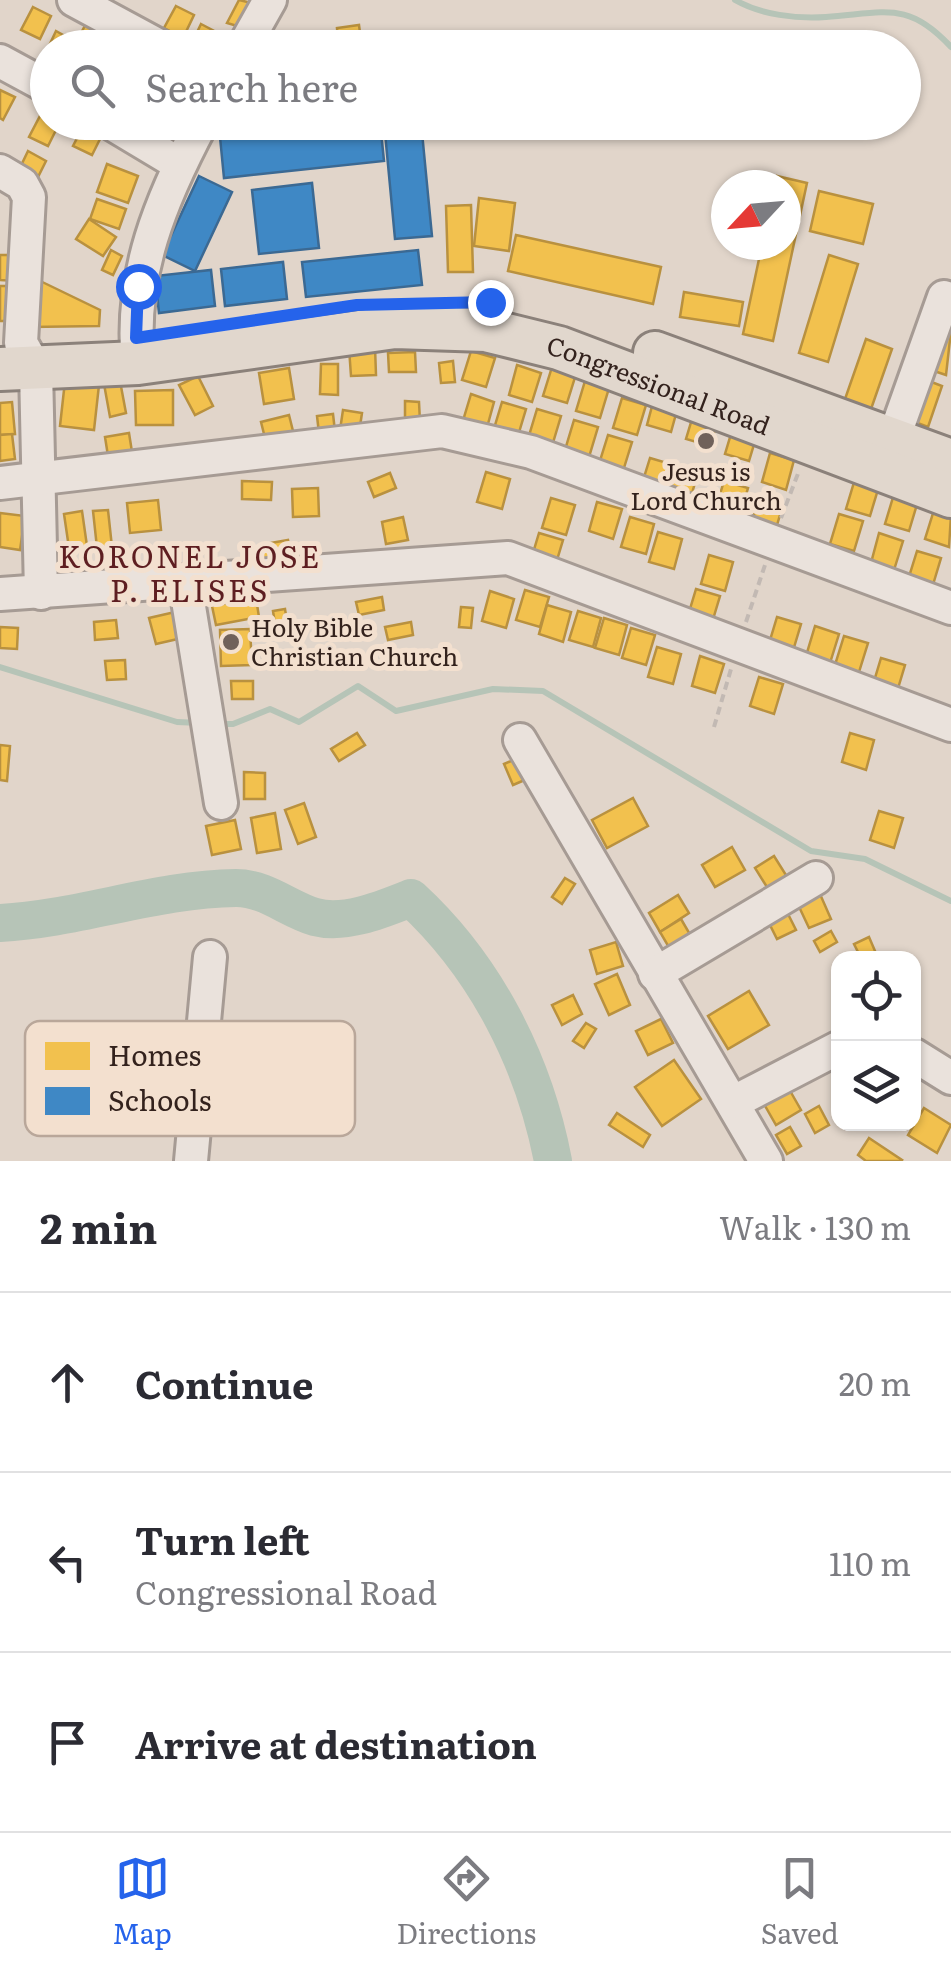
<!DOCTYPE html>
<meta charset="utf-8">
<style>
body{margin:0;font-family:Literata,serif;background:#f2f2f3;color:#2b2b33}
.controls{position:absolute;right:30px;bottom:30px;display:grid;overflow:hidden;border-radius:20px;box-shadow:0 2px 8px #0004}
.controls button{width:90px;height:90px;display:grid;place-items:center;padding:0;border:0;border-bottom:2px solid #e1e1e2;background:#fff;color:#2b2b33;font:50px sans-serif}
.compass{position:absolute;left:711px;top:170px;width:90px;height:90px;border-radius:50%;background:#fff;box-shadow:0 2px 8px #0004;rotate:244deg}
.stop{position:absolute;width:30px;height:30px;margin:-22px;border:8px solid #2563eb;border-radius:50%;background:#fff}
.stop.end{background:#2563eb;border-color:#fff;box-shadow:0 2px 10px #0008}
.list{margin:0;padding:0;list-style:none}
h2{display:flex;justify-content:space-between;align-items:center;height:130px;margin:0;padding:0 40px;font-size:42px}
h2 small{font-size:32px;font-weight:400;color:#7c7c81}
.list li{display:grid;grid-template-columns:65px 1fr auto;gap:30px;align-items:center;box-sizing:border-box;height:180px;padding:0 40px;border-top:2px solid #e1e1e2}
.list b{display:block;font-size:38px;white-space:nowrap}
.list p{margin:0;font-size:32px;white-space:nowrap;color:#7c7c81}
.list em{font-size:32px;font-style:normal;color:#7c7c81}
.icon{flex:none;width:55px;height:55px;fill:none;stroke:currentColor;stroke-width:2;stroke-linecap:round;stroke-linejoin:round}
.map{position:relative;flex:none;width:951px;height:1161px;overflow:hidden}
.search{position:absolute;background:#fff;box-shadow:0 2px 8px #0004;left:30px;right:30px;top:30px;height:110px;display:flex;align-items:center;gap:25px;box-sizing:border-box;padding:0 35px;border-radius:55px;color:#7c7c81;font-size:38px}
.sheet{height:670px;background:#fff}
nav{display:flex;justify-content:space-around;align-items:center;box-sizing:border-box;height:140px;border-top:2px solid #e1e1e2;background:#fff;font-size:28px;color:#7c7c81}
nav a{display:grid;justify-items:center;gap:5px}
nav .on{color:#2563eb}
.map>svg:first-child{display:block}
.homes{fill:#f2c14e;stroke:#b9913f;stroke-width:2.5}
.schools{fill:#3f88c5;stroke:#3b6993;stroke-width:2.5}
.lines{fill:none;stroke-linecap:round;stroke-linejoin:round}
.stream{stroke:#b6c4b7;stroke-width:6}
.river{stroke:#b6c4b7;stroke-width:38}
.minor-casing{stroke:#a69b94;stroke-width:38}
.major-casing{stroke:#8b817a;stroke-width:48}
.path{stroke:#c2b9b3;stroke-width:4;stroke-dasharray:8 5;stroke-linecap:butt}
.minor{stroke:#eae2dc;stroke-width:32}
.major{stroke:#e1d7cd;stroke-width:42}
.route{stroke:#2563eb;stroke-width:12}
.poi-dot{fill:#70615a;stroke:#f3e0cf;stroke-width:4}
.labels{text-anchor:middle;stroke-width:10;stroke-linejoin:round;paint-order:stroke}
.street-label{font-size:25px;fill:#33221d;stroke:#f3e0cf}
.poi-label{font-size:25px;fill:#33221d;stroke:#f3e0cf}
.quarter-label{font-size:30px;letter-spacing:2.5px;fill:#5e1e21;stroke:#f3e0cf}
.key{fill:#f3e0cf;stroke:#b9a79a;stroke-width:2.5}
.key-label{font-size:28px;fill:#33221d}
</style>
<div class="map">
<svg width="951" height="1161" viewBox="0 0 951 1161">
<rect width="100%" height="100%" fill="#e1d5ca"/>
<!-- homes -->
<g class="homes">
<path d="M239,0L256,4L244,28L227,23Z"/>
<path d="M176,6L194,15L183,38L164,28Z"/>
<path d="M33,7L51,16L40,39L21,30Z"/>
<path d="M90,16L108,26L97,48L78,39Z"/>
<path d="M201,24L220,34L213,48L190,47Z"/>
<path d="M359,25L362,48H339L337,28Z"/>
<path d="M56,31L74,41L71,48H48Z"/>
<path d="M0,90L15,97L3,120L0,118Z"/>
<path d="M41,114L48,122L59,124L48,146L29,137Z"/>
<path d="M161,122H185L178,135Z"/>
<path d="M85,123L103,133L92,155L73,146Z"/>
<path d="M28,151L46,161L35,183L17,174Z"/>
<path d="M107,164L138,176L128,203L97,192Z"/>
<path d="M777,176L807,183L773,341L743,334L762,245H786V185H775Z"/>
<path d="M819,191L873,204L863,244L810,231Z"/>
<path d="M479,198L515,203L509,251L474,246Z"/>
<path d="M97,199L126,209L119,229L90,219Z"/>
<path d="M471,205L473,272H448L446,206Z"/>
<path d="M89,219L116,237L103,256L76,239Z"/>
<path d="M516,235L661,267L653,304L508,271Z"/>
<path d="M111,250L122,256L113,275L102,270Z"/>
<path d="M0,255H16L15,281L0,280Z"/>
<path d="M829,255L858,264L828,362L799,353Z"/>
<path d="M34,278L100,310L99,326L30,327Z"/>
<rect x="0" y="286" width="15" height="35"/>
<path d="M684,292L743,302L739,326L680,317Z"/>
<path d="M939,327L951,331L946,375L925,368Z"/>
<path d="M866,339L892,349L871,409L845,399Z"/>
<path d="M375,347L376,375L351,376L349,348Z"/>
<path d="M471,351L495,358L486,387L462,380Z"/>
<path d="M415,352L416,372H389L388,353Z"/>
<path d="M453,361L455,382L441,383L439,363Z"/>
<path d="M321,364H338V395L320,394Z"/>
<path d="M517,365L541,373L532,402L509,395Z"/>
<path d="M552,367L576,374L567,403L543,396Z"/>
<path d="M289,368L294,399L264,404L259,373Z"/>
<path d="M198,376L213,406L195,415L179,385Z"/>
<path d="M921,378L942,386L928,427L907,419Z"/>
<path d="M65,381L99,385L94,430L60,426Z"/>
<path d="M120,381L126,413L110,417L104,384Z"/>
<path d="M585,381L609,388L600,418L576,411Z"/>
<path d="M173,390V425H136L135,391Z"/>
<path d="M471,394L494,402L486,431L462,424Z"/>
<path d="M655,395L679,403L671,432L647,425Z"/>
<path d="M622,398L646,405L637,435L613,428Z"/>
<path d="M405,401L419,402L420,422H405Z"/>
<path d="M12,402L15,434L0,435V403Z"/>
<path d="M502,402L526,409L517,439L493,432Z"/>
<path d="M537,409L561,416L552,446L528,439Z"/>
<path d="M695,409L719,416L710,446L686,439Z"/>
<path d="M343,410L362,413L359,433L340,430Z"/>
<path d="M333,414L336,440L320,442L317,416Z"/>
<path d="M289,415L294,435L266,442L261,422Z"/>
<path d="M574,420L598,427L589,457L565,450Z"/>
<path d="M734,424L758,431L749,461L725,454Z"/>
<path d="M129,433L132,452L108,456L105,437Z"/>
<path d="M12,434L15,459L0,461V435Z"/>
<path d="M608,435L632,442L623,471L599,464Z"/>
<path d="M770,453L794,460L786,490L762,482Z"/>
<path d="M650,458L674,465L665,495L641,487Z"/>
<path d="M674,466L698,473L689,503L665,495Z"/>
<path d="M486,472L510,479L502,509L477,502Z"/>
<path d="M390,473L396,488L374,497L368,482Z"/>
<path d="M855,479L879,486L870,516L846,509Z"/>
<path d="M242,481L272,482L271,500L242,499Z"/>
<path d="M724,481L748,488L739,518L715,511Z"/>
<path d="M318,488L319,516L293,517L292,489Z"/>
<path d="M894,494L918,501L909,531L885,524Z"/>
<path d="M551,498L575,505L566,535L542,528Z"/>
<path d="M759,498L783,505L774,535L750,527Z"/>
<path d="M158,500L161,530L130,533L127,503Z"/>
<path d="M597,502L622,509L613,539L589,531Z"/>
<path d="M108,510L112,547L97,548L93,511Z"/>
<path d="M934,510L951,515L949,547L925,539Z"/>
<path d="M82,511L87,546L69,548L64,514Z"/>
<path d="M0,513L25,516L20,550L0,547Z"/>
<path d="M839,514L863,521L854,551L830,544Z"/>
<path d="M403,517L408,540L386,544L382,522Z"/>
<path d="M630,517L654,524L646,554L621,547Z"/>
<path d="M658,532L682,539L674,569L649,562Z"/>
<path d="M539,533L563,540L554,570L530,563Z"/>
<path d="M879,533L903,541L894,570L871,563Z"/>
<path d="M288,540L292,561L262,566L259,545Z"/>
<path d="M917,551L941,558L932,588L908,580Z"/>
<path d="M709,555L733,562L725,591L701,584Z"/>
<path d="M696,589L720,596L711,626L687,619Z"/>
<path d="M525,590L549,597L540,627L516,620Z"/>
<path d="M490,591L514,599L506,628L482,621Z"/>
<path d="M382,597L384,610L359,615L356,602Z"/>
<path d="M256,598L259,617L216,625L212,606Z"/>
<path d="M547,605L571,612L563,642L539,634Z"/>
<path d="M461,607L473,608L471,628L459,627Z"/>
<path d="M285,609L287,622L275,624L273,611Z"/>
<path d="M578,611L601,618L593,647L569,640Z"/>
<path d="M175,612L182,638L156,644L149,618Z"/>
<path d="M777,617L801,624L792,654L768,647Z"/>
<path d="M604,618L627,625L619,655L595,648Z"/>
<path d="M116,620L118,638L95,640L94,622Z"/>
<path d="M411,622L413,635L388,640L385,627Z"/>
<path d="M815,626L839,634L830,663L806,656Z"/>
<path d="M0,627L18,628L17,649L0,648Z"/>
<path d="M631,628L655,635L646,665L622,658Z"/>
<path d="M250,629L252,665L221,666L220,630Z"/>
<path d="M844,636L868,643L859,672L835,665Z"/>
<path d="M657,647L681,654L673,684L648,677Z"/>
<path d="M700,656L724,664L715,693L692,686Z"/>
<path d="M881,658L905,665L896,695L872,688Z"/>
<path d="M125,660L126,679L107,680L105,661Z"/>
<path d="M759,677L783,684L774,714L750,706Z"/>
<path d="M231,681H253V699H232Z"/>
<path d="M357,733L365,745L339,761L331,749Z"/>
<path d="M850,733L874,740L866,770L842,762Z"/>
<path d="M0,745L10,746L7,781L0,780Z"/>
<path d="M518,758L527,779L513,785L504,764Z"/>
<path d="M244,772L265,773V799H244Z"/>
<path d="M633,798L648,826L607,848L592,820Z"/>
<path d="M304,803L316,837L298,844L285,810Z"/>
<path d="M879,811L903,818L894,848L870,840Z"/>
<path d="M275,813L281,849L257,853L251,818Z"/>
<path d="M235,820L241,849L212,855L206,826Z"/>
<path d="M732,847L745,870L715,887L702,865Z"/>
<path d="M774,856L791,883L772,895L755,868Z"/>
<path d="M565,878L575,884L562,904L552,897Z"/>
<path d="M816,885L831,919L809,928L794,896Z"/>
<path d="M678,895L689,913L660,932L649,913Z"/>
<path d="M784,906L796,930L777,939L765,915Z"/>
<path d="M681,919L695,943L674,956L660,932Z"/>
<path d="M831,931L837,942L820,952L814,941Z"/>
<path d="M869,937L878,958H861L854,944Z"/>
<path d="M616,942L623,966L597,974L590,950Z"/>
<path d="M617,974L630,1005L609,1015L595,984Z"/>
<path d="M749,991L769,1025L728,1049L708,1016Z"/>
<path d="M573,995L582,1014L562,1025L552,1005Z"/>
<path d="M661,1019L673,1043L648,1055L636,1031Z"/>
<path d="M586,1023L596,1029L584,1048L573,1041Z"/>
<path d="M674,1060L701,1099L662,1126L635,1087Z"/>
<path d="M789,1089L801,1110L776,1125L764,1104Z"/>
<path d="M819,1106L829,1125L815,1133L805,1114Z"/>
<path d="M924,1108L951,1125L937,1153L908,1135Z"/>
<path d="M617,1113L650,1135L643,1147L609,1125Z"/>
<path d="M790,1127L801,1146L787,1154L776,1135Z"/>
<path d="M869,1138L902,1160L901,1161H866L858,1155Z"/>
</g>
<!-- schools -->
<g class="schools">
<path d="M380,122L384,161L224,178L220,137Z"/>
<path d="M384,122H421L432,236L395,239Z"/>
<path d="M199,176L232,192L195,271L162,255Z"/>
<path d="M312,183L319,248L259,254L252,190Z"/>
<path d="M418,250L422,285L306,297L302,262Z"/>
<path d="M283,262L287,299L225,306L221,269Z"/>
<path d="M211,270L215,306L159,313L155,276Z"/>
</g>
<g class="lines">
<!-- stream -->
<g class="stream">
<path d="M735,0C761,15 797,19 826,17C885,13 908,0 951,47"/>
<path d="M0,667L177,722L200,723"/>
<path d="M217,724H233L270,709L299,722L358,686L396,711L493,689L543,691L811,851L865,859L951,901"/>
</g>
<!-- river -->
<path class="river" d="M0,923C79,919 156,889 236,888C266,888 288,909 315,917C346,925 383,909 411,898C486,967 534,1062 553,1161"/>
<defs>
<g id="minor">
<path d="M74,0L163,48"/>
<path d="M243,48L270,0"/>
<path d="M0,61L48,87"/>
<path d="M109,122L179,164"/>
<path d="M0,171L22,184L29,197L21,343L36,369L41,593"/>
<path d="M138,363C129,275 161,199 202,122"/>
<path d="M893,440L944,297"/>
<path d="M0,483L442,431L531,452L951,608"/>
<path d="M185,582L221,803"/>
<path d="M0,594L508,558L951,725"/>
<path d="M520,740L766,1161"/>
<path d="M655,974L816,878"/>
<path d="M914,1055L951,1078"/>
<path d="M734,1102L838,1048"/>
<path d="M191,1161L210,957"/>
</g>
<g id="major">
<path d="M655,353L951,461"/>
<path id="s1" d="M0,369L138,363L395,327L486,330L559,348L951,496"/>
</g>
</defs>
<!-- minor casing -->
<use href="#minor" class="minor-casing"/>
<!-- major casing -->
<use href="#major" class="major-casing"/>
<!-- path -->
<g class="path">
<path d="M781,518L799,471"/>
<path d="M746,622L765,565"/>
<path d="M714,727L731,669"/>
</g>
<!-- minor -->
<use href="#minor" class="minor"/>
<!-- major -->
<use href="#major" class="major"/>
</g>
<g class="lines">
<!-- route -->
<path class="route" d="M138,286L136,338L357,305L490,302"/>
</g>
<!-- markers -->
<g class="poi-dot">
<circle cx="706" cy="441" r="10"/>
<circle cx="231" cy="642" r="10"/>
</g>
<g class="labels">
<!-- street labels -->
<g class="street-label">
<text dy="9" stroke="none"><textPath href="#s1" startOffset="670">Congressional Road</textPath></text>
</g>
<!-- poi labels -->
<g class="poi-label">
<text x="706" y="481">Jesus is<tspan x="706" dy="29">Lord Church</tspan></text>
<text x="251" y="637" text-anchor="start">Holy Bible<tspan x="251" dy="29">Christian Church</tspan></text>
</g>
<!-- quarter labels -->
<g class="quarter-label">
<text x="190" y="568">KORONEL JOSE<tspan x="190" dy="34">P. ELISES</tspan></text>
</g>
</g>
<!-- legend -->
<rect x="25" y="1021" width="330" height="115" rx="15" class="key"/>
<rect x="45" y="1042" width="45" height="28" fill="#f2c14e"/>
<rect x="45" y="1087" width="45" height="28" fill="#3f88c5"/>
<g class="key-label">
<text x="108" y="1066">Homes</text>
<text x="108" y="1111">Schools</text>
</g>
</svg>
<div class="controls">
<button><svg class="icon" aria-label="locate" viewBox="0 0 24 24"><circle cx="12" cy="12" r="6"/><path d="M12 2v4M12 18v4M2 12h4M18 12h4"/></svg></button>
<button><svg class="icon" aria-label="layers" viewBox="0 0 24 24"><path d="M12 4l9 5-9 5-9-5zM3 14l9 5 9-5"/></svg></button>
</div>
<svg class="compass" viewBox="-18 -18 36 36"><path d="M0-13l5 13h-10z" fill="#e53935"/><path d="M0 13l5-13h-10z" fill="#7c7c81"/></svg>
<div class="stop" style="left:138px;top:286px"></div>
<div class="stop end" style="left:490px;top:302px"></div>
<div class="search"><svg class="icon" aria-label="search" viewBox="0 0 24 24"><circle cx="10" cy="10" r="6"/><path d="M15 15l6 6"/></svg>Search here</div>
</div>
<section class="sheet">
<h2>2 min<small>Walk · 130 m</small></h2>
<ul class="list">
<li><svg class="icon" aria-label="ahead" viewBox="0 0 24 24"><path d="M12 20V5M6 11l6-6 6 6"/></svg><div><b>Continue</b></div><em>20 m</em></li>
<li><svg class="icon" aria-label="left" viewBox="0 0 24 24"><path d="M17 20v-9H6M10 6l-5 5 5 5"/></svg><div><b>Turn left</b><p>Congressional Road</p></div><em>110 m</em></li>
<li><svg class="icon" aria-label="arrive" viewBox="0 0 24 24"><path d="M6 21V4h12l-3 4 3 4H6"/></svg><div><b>Arrive at destination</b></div></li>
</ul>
</section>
<nav>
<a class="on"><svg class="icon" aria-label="map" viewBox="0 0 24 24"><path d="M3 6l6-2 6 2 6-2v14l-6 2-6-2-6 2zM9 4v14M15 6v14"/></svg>Map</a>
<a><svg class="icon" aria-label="directions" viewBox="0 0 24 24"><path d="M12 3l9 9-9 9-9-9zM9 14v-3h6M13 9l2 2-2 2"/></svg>Directions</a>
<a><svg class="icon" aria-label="saved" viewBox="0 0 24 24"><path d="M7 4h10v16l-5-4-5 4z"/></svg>Saved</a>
</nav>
